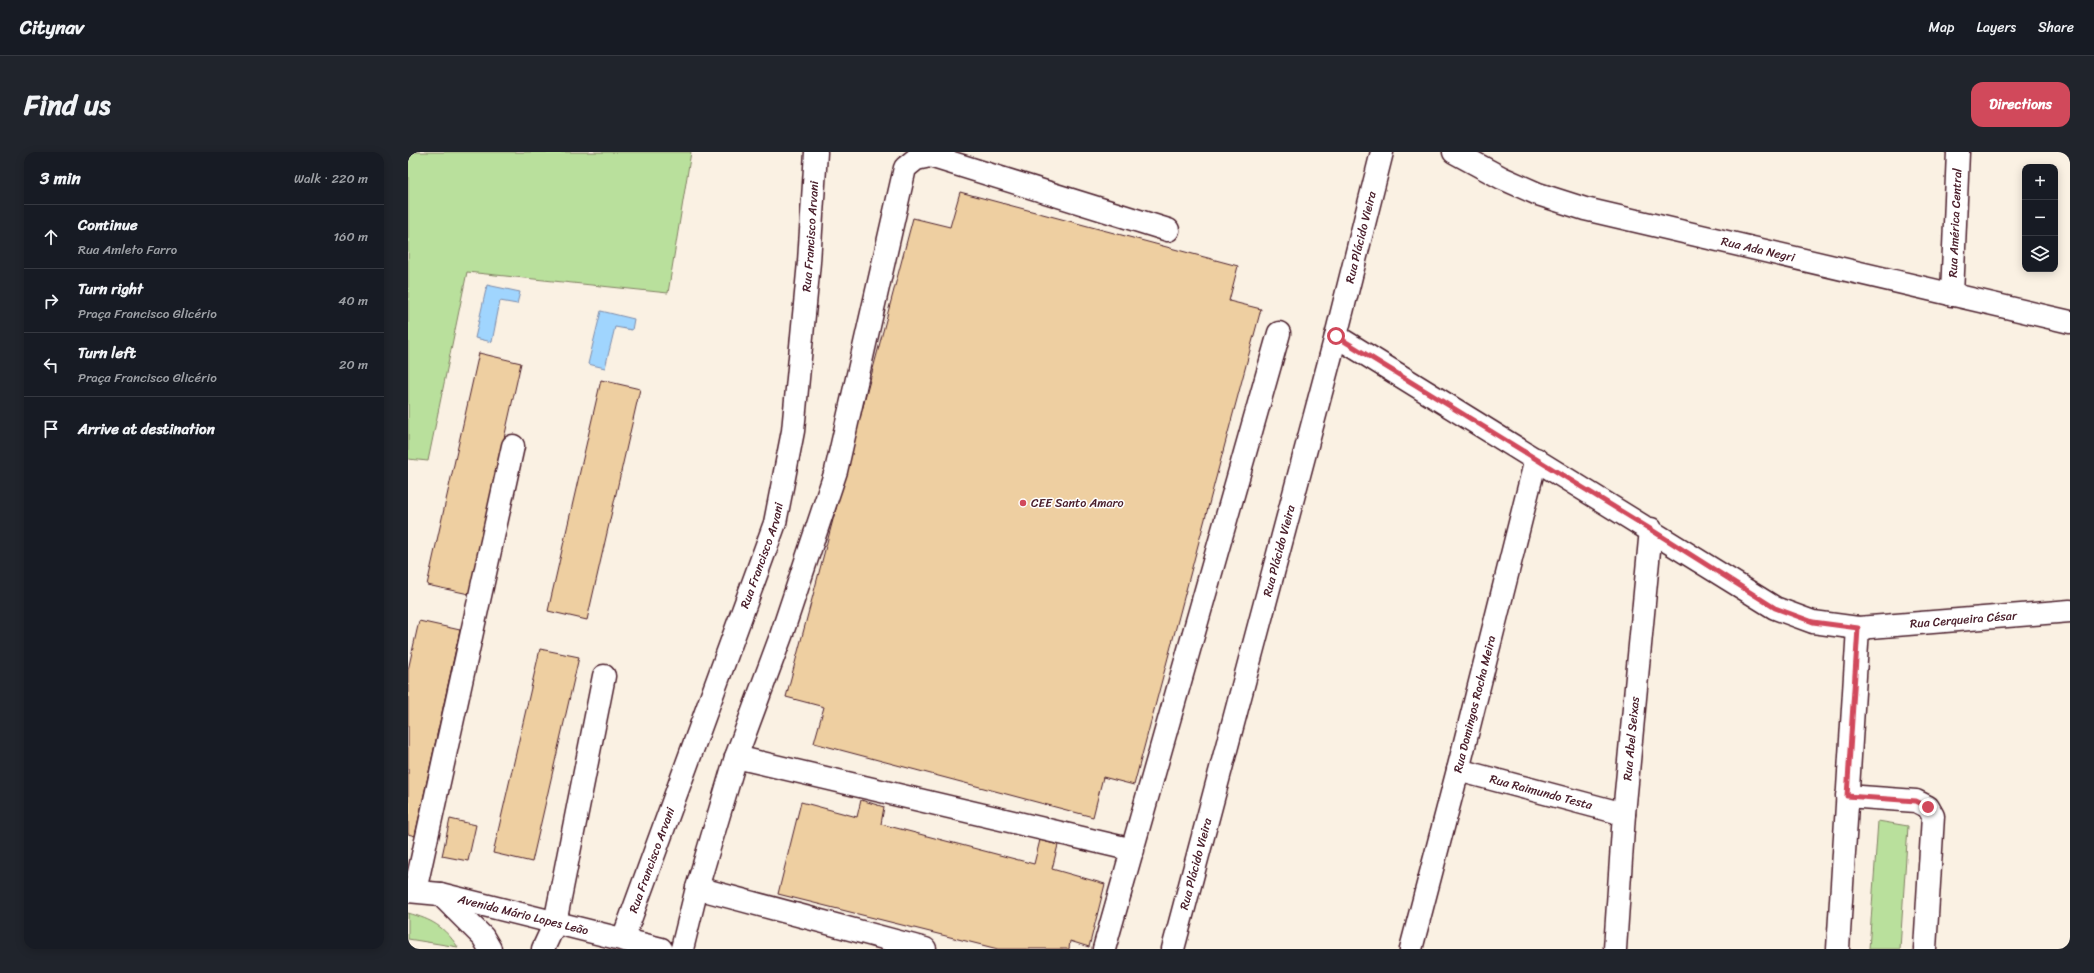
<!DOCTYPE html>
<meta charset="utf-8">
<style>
body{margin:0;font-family:Sriracha,sans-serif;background:#20242c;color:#f1f3f6}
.controls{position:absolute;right:12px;top:12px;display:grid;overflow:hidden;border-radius:8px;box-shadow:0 2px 10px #0003}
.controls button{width:36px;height:36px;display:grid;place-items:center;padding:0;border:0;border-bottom:1px solid #363941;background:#171b24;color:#f1f3f6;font:20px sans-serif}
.stop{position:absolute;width:12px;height:12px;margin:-9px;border:3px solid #d1495b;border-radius:50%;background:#fff}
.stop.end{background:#d1495b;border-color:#fff;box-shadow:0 1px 4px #0008}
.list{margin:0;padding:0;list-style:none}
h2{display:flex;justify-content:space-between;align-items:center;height:52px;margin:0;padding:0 16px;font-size:17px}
h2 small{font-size:13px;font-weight:400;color:#9ea1a6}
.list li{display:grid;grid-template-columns:26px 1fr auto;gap:12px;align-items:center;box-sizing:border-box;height:64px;padding:0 16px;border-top:1px solid #363941}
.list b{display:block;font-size:15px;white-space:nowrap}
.list p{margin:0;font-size:13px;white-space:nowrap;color:#9ea1a6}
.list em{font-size:13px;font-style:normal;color:#9ea1a6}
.icon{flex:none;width:22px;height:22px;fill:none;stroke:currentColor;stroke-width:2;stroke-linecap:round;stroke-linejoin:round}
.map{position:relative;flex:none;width:1662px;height:797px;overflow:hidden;border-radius:12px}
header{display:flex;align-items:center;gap:24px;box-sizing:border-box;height:56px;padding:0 20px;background:#171b24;border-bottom:1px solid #363941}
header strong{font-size:19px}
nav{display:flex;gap:22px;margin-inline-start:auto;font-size:14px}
.intro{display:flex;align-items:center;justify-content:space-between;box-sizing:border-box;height:96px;padding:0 24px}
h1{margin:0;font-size:28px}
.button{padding:10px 18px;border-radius:12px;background:#d1495b;color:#fff;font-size:14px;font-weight:700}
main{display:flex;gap:24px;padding:0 24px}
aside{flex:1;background:#171b24;border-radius:12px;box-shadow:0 2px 10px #0003}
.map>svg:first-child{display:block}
.green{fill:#b9e09c;stroke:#828064}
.water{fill:#a0d5fe;stroke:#7e8caa}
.building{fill:#eecfa1;stroke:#4a1f2b}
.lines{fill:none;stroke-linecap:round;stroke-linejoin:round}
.minor-casing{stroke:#4a1f2b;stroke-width:25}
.minor{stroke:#fff;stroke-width:22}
.route{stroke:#d1495b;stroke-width:5}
.poi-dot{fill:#d1495b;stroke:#fff;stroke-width:1.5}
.labels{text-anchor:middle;stroke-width:3;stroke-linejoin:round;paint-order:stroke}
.street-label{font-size:12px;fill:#4a1f2b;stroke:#fff}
.poi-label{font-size:12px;fill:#4a1f2b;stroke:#fff;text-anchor:start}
</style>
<header>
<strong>Citynav</strong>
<nav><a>Map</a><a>Layers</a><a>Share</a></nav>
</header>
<div class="intro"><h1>Find us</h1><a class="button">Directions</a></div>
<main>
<aside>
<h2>3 min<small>Walk · 220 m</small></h2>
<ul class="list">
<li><svg class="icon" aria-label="ahead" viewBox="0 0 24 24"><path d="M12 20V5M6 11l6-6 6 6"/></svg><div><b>Continue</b><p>Rua Amleto Farro</p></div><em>160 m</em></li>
<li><svg class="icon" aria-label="right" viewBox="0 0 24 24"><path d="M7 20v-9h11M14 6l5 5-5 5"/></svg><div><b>Turn right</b><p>Praça Francisco Glicério</p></div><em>40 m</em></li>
<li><svg class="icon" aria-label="left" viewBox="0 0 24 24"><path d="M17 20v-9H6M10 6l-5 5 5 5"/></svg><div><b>Turn left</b><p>Praça Francisco Glicério</p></div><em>20 m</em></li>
<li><svg class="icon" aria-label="arrive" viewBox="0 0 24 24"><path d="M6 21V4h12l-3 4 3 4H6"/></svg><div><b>Arrive at destination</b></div></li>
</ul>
</aside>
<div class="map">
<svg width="1662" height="797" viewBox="0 0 1662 797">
<rect width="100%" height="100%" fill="#faf1e3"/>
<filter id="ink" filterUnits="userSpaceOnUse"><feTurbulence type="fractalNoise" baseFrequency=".025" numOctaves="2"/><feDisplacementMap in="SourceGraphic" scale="8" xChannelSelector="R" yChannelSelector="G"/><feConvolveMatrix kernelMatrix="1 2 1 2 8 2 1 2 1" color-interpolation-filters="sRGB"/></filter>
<g filter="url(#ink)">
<!-- green -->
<g class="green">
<path d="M0,0H283L260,141L59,120L20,309L0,307Z"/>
<path d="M1470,669L1500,674L1492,797H1461Z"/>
<path d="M0,761C25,768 35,774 50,795L0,787Z"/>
</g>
<!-- water -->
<g class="water">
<path d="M79,133L112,140L109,152L92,149L84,190L67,186Z"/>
<path d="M193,159L226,167L224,178L207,175L197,216L180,212Z"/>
</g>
<!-- building -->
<g class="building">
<path d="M552,40L830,114L821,149L853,157L726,633L695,625L685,665L406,591L416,555L378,545L505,66L542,75Z"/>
<path d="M71,201L113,211L61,442L19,433Z"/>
<path d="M193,228L232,237L179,468L140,459Z"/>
<path d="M11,469L52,478L7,684L0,682V518Z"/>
<path d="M132,497L171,505L124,710L85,701Z"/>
<path d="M453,648L476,655L473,672L626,712L632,688L650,693L644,717L697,732L681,795L662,789L661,797H590L370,742L393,650L449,665Z"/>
<path d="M42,667L68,673L60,709L34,704Z"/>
</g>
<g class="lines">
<defs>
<g id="minor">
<path id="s1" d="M1046,0L1094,26L1130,42L1177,57L1662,170"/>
<path id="s2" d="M1544,143L1550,0"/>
<path id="s3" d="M928,184L1367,456L1405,470L1450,476L1662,459"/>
<path d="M328,605L725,698"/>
<path id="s4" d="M1050,618L1216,662"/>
<path d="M1439,644L1508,649L1520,655L1525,664L1517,797"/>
<path d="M289,736L517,797"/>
<path id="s5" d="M0,739L32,742L253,797"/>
<path d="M7,739L105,294"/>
<path d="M32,742L75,785L82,797"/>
<path id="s6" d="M215,787L367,371L385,279L401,110L408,0"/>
<path d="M135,797L147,771L196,524"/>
<path d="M274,797L289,736L328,605L373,484L428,319L497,16L508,7L522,4L760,78"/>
<path d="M696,797L871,181"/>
<path id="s7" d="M765,797L928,184L974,0"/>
<path id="s8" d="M1003,797L1050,618L1128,307"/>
<path id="s9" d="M1207,797L1216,662L1243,377"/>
<path d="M1430,797L1450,476"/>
</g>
</defs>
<!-- minor casing -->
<use href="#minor" class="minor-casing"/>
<!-- minor -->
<use href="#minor" class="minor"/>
</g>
</g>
<g class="lines" filter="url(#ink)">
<!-- route -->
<path class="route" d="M928,184L1242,377L1367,456L1405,470L1450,476L1439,644L1508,649L1520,655"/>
</g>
<!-- markers -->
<circle class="poi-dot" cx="615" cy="351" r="4"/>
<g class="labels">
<!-- street labels -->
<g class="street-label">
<text dy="4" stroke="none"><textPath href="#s2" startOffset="72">Rua América Central</textPath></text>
<text dy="4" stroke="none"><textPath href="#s6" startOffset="732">Rua Francisco Arvani</textPath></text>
<text dy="4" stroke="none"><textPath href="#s7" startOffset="736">Rua Plácido Vieira</textPath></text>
<text dy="4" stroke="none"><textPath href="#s1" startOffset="321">Rua Ada Negri</textPath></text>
<text dy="4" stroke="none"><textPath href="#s7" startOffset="412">Rua Plácido Vieira</textPath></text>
<text dy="4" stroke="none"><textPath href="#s6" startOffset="408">Rua Francisco Arvani</textPath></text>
<text dy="4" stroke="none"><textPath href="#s3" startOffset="708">Rua Cerqueira César</textPath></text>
<text dy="4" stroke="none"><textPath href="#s8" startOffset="253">Rua Domingos Rocha Meira</textPath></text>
<text dy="4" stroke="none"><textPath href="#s9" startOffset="211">Rua Abel Seixas</textPath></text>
<text dy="4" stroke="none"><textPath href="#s4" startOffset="86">Rua Raimundo Testa</textPath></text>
<text dy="4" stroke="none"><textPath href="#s6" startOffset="84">Rua Francisco Arvani</textPath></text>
<text dy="4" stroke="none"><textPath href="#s7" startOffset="88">Rua Plácido Vieira</textPath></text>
<text dy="4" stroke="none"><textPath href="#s5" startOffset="118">Avenida Mário Lopes Leão</textPath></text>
</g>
<!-- poi labels -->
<g class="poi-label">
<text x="623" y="355">CEE Santo Amaro</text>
</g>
</g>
</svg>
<div class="controls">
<button>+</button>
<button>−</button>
<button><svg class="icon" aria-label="layers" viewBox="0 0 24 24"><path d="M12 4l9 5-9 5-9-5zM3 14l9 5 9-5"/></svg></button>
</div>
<div class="stop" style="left:928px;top:184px"></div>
<div class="stop end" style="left:1520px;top:655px"></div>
</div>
</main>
